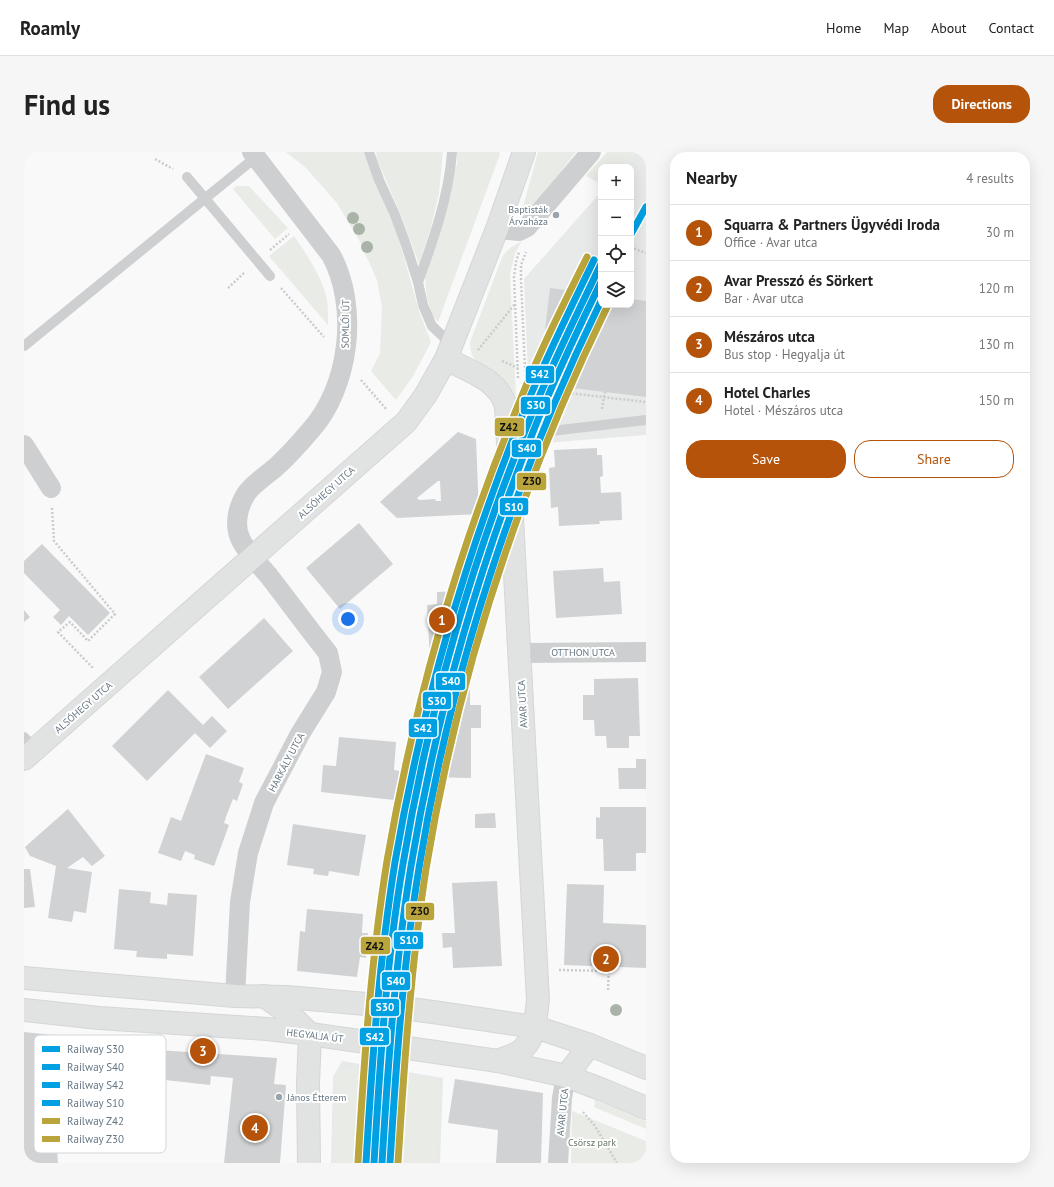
<!DOCTYPE html>
<meta charset="utf-8">
<style>
body{margin:0;font-family:"PT Sans",sans-serif;background:#f6f6f6;color:#222}
.controls{position:absolute;right:12px;top:12px;display:grid;overflow:hidden;border-radius:8px;box-shadow:0 4px 16px #0002}
.controls button{width:36px;height:36px;display:grid;place-items:center;padding:0;border:0;border-bottom:1px solid #e0e0e0;background:#fff;color:#222;font:20px sans-serif}
.you{position:absolute;left:324px;top:467px;width:14px;height:14px;margin:-10px;border:3px solid #fff;border-radius:50%;background:#1a73e8;box-shadow:0 0 0 6px #1a73e833}
.badge{display:grid;place-items:center;width:26px;height:26px;border-radius:50%;background:#b45309;color:#fff;font-size:13px;font-weight:700}
.pin{position:absolute;translate:-50% -50%;border:2px solid #fff;box-shadow:0 1px 4px #0006}
.list{margin:0;padding:0;list-style:none}
h2{display:flex;justify-content:space-between;align-items:center;height:52px;margin:0;padding:0 16px;font-size:17px}
h2 small{font-size:13px;font-weight:400;color:#767676}
.list li{display:grid;grid-template-columns:26px 1fr auto;gap:12px;align-items:center;box-sizing:border-box;height:56px;padding:0 16px;border-top:1px solid #e0e0e0}
.list b{display:block;font-size:15px;white-space:nowrap}
.list p{margin:0;font-size:13px;white-space:nowrap;color:#767676}
.list em{font-size:13px;font-style:normal;color:#767676}
.actions{display:flex;gap:8px;padding:12px 16px}
.actions a{flex:1;padding:9px 0;border:1px solid #b45309;border-radius:16px;text-align:center;font-size:14px;color:#b45309}
.actions .main{background:#b45309;color:#fff}
.icon{flex:none;width:22px;height:22px;fill:none;stroke:currentColor;stroke-width:2;stroke-linecap:round;stroke-linejoin:round}
.map{position:relative;flex:none;width:622px;height:1011px;overflow:hidden;border-radius:16px}
header{display:flex;align-items:center;gap:24px;box-sizing:border-box;height:56px;padding:0 20px;background:#fff;border-bottom:1px solid #e0e0e0}
header strong{font-size:19px}
nav{display:flex;gap:22px;margin-inline-start:auto;font-size:14px}
.intro{display:flex;align-items:center;justify-content:space-between;box-sizing:border-box;height:96px;padding:0 24px}
h1{margin:0;font-size:28px}
.button{padding:10px 18px;border-radius:16px;background:#b45309;color:#fff;font-size:14px;font-weight:700}
main{display:flex;gap:24px;padding:0 24px}
aside{flex:1;background:#fff;border-radius:16px;box-shadow:0 4px 16px #0002}
.map>svg:first-child{display:block}
.built{fill:#e8e9e9}
.green{fill:#e8ebe6}
.building{fill:#d0d2d3;fill-rule:evenodd}
.lines{fill:none;stroke-linecap:round;stroke-linejoin:round}
.secondary-casing{stroke:#d5d6d7;stroke-width:24}
.primary-casing{stroke:#d5d6d7;stroke-width:24}
.path{stroke:#cbcccd;stroke-width:2.5;stroke-dasharray:2 2;stroke-linecap:butt}
.lane{stroke:#cecfd0;stroke-width:10}
.street{stroke:#cecfd0;stroke-width:20}
.secondary{stroke:#e1e2e2;stroke-width:22}
.primary{stroke:#e1e2e2;stroke-width:22}
.rail-1-casing{stroke:#fff;stroke-width:10}
.rail-2-casing{stroke:#fff;stroke-width:10}
.rail-3-casing{stroke:#fff;stroke-width:10}
.rail-4-casing{stroke:#fff;stroke-width:10}
.rail-5-casing{stroke:#fff;stroke-width:10}
.rail-6-casing{stroke:#fff;stroke-width:10}
.rail-1{stroke:#00a0e3;stroke-width:7}
.rail-2{stroke:#00a0e3;stroke-width:7}
.rail-3{stroke:#00a0e3;stroke-width:7}
.rail-4{stroke:#00a0e3;stroke-width:7}
.rail-5{stroke:#b9a53b;stroke-width:7}
.rail-6{stroke:#b9a53b;stroke-width:7}
.tree{fill:#a9b3a7}
.poi-dot{fill:#99a4ac;stroke:#fff;stroke-width:1.5}
.labels{text-anchor:middle;stroke-width:4;stroke-linejoin:round;paint-order:stroke}
.poi-label{font-size:10px;fill:#657683;stroke:#fff;text-anchor:end}
.street-label{font-size:10px;fill:#657683;stroke:#fff}
.park-label{font-size:10px;fill:#687a64;stroke:#fff}
.key{fill:#fff;stroke:#d1d6da;stroke-width:1}
.key-label{font-size:11px;fill:#657683}
.line-badge{stroke:#fff;stroke-width:1.5}
.badge-label{font-size:11px;text-anchor:middle;font-weight:bold;fill:#fff}
.pale-badge-label{font-size:11px;text-anchor:middle;font-weight:bold;fill:#111}
</style>
<header>
<strong>Roamly</strong>
<nav><a>Home</a><a>Map</a><a>About</a><a>Contact</a></nav>
</header>
<div class="intro"><h1>Find us</h1><a class="button">Directions</a></div>
<main>
<div class="map">
<svg width="622" height="1011" viewBox="0 0 622 1011">
<rect width="100%" height="100%" fill="#f9f9f9"/>
<!-- built -->
<g class="built">
<path d="M612,0H622V283L507,292L500,127L577,40V153H607V15H599Z"/>
<path d="M318,909L419,926L416,1011H307L309,925Z"/>
</g>
<!-- green -->
<g class="green">
<path d="M262,0H339L373,81L395,159L407,190L389,224L372,248L347,219L356,202L358,155L353,128L336,90L313,51L282,16Z"/>
<path d="M352,0H419L415,41L407,75L395,112L378,66L353,7Z"/>
<path d="M433,0H475L476,2L414,170L408,162L403,146L401,125L416,77L433,12Z"/>
<path d="M514,0H552L507,58L501,63L499,62L498,60L499,55Z"/>
<path d="M583,0H612L599,15H577V32L562,24Z"/>
<path d="M213,34H225L264,76L251,87L209,37Z"/>
<path d="M270,84C282,101 299,127 303,148C304,156 304,164 304,173L245,104Z"/>
<path d="M498,89L491,101L486,123L492,244C487,233 478,224 468,219C454,211 446,208 446,190L479,103L487,95Z"/>
<path d="M324,915L341,916L413,928L416,936L413,1011H376L379,933L341,930L337,1011H310L312,925Z"/>
<path d="M571,948L622,969V977L570,955Z"/>
<path d="M548,959L622,989V1011H547Z"/>
</g>
<!-- building -->
<g class="building">
<path d="M526,136L577,143V153H607V147L622,149V245L524,233L531,180L521,178Z"/>
<path d="M434,280L452,287L455,362L373,366L356,350ZM414,329H416L417,349H412L411,347L395,348L393,346Z"/>
<path d="M573,296V303H578L579,324L576,325L577,341L597,340L598,368L575,369L576,372L535,374L534,355L527,356L525,316L531,315L530,298Z"/>
<path d="M335,371L369,412L316,457L282,416Z"/>
<path d="M18,392L86,461L64,483L45,464L37,473L29,465L36,458L0,421V409Z"/>
<path d="M579,416L580,430L596,429L598,462L532,466L529,419Z"/>
<path d="M438,439V451H444L445,463H453L454,490H445V507L406,509L403,453L413,452V440Z"/>
<path d="M0,458L6,465L0,470Z"/>
<path d="M240,466L269,499L204,557L175,525Z"/>
<path d="M614,526L616,584H605V596H583L582,584H571L570,568H559V543H570V527Z"/>
<path d="M144,538L179,573L188,564L203,579L186,596L171,581L123,629L88,594Z"/>
<path d="M405,538H446V553H457V576H447V626L405,625Z"/>
<path d="M315,585L372,590L370,618L381,620L379,649L297,640L299,613L312,614Z"/>
<path d="M182,602L220,616L215,630L219,632L213,649L209,647L203,662L200,671L205,673L190,714L170,707L171,703L161,699L157,709L134,701L147,665L157,669Z"/>
<path d="M612,607H622V637H595L594,616H612Z"/>
<path d="M576,655H622V701H612V719H580L579,687H572V665L576,666Z"/>
<path d="M44,657L81,704L68,714L59,705L43,716L68,720L62,761L50,759L48,770L24,766L32,714L6,704L1,695Z"/>
<path d="M471,661L472,676H451V662Z"/>
<path d="M269,672L342,683L335,724L305,719L304,724L289,722L290,717L263,713Z"/>
<path d="M0,717H6L11,755L0,756Z"/>
<path d="M473,729L478,814L429,816L428,795L419,796L418,781H431L428,731Z"/>
<path d="M543,732L580,733L579,771L622,773V816L540,813Z"/>
<path d="M95,737L127,740L126,751L143,753L144,741L173,743L169,804L143,802V807L112,805L113,799L90,797Z"/>
<path d="M283,757L339,762L338,781H344L342,806L336,805L333,825L273,819L276,779L281,780Z"/>
<path d="M0,880L57,886V893L253,906L250,932L262,933L256,1011H200L209,926L187,924L186,933L132,927L131,941L113,938V946L53,940V928L24,925L27,969H31L34,1011H0Z"/>
<path d="M431,927L519,941L517,1011H472L474,978L424,971Z"/>
</g>
<g class="lines">
<defs>
<g id="secondary">
<path d="M422,207C443,218 476,228 482,255L514,848C511,868 512,888 495,900C489,904 480,906 474,909"/>
<path d="M0,607L382,270L401,244L422,207L473,77L500,0"/>
<path d="M240,844L264,861L286,882L284,932L285,1011"/>
<path d="M542,924L566,893"/>
</g>
<g id="primary">
<path d="M0,826L211,844L263,845L364,854L416,861L511,875L566,893L622,916"/>
<path d="M0,858L75,866L243,877L286,882L474,909L542,924L579,938L622,956"/>
</g>
</defs>
<!-- secondary casing -->
<use href="#secondary" class="secondary-casing"/>
<!-- primary casing -->
<use href="#primary" class="primary-casing"/>
<!-- path -->
<g class="path">
<path d="M131,7L149,17"/>
<path d="M607,94L613,98L622,101"/>
<path d="M246,98L265,82"/>
<path d="M204,136L221,120"/>
<path d="M257,136L300,185"/>
<path d="M454,198L491,152"/>
<path d="M478,209L494,216"/>
<path d="M494,226L490,125L492,110L495,100"/>
<path d="M337,228L363,258"/>
<path d="M502,240L497,127V113L502,100"/>
<path d="M505,257L518,256L519,238L622,250"/>
<path d="M578,257L581,240"/>
<path d="M28,356L30,389L91,462L64,489L46,470L34,480L69,516"/>
<path d="M535,818L585,819"/>
<path d="M584,838L585,815"/>
<path d="M559,960L571,974L593,1011"/>
</g>
<!-- lane -->
<g class="lane">
<path d="M345,0L355,28L371,63L381,90L394,130L399,153L408,174L427,192"/>
<path d="M163,25L246,124"/>
<path d="M394,130C409,89 425,44 428,0"/>
<path d="M0,194L232,5"/>
<path d="M484,284L622,268"/>
<path d="M0,585L11,597"/>
</g>
<!-- street -->
<g class="street">
<path d="M473,77L495,79L503,75L567,0"/>
<path d="M0,293L27,336"/>
<path d="M495,501L622,500"/>
<path d="M211,844L216,750L224,701L240,651L276,582L302,540L308,520L304,501C284,476 265,450 245,424C235,412 222,400 216,386C210,372 214,355 222,342C227,334 242,323 251,316C263,305 275,292 286,279C326,235 335,154 307,103L228,0"/>
<path d="M534,1011L538,946L542,924"/>
</g>
<!-- secondary -->
<use href="#secondary" class="secondary"/>
<!-- primary -->
<use href="#primary" class="primary"/>
<defs>
<g id="rail-1">
<path d="M607,82L622,55"/>
<path d="M350,1011C356,911 362,811 379,712C405,556 449,403 510,257C530,208 554,160 577,112"/>
</g>
<path id="rail-2" d="M358,1011C364,912 371,812 387,714C413,558 457,406 517,260C536,216 556,173 577,130"/>
<path id="rail-3" d="M342,1011C348,910 355,810 371,710C398,554 442,401 502,254C523,204 546,157 570,108"/>
<path id="rail-4" d="M366,1011C372,912 379,813 395,716C427,519 490,328 577,149"/>
<path id="rail-5" d="M334,1010C340,909 347,808 363,709C390,552 434,398 495,251C515,201 539,153 563,105"/>
<path id="rail-6" d="M374,1011C380,913 387,814 402,717C434,521 497,331 584,153"/>
</defs>
<!-- rail-1 casing -->
<use href="#rail-1" class="rail-1-casing"/>
<!-- rail-2 casing -->
<use href="#rail-2" class="rail-2-casing"/>
<!-- rail-3 casing -->
<use href="#rail-3" class="rail-3-casing"/>
<!-- rail-4 casing -->
<use href="#rail-4" class="rail-4-casing"/>
<!-- rail-5 casing -->
<use href="#rail-5" class="rail-5-casing"/>
<!-- rail-6 casing -->
<use href="#rail-6" class="rail-6-casing"/>
<!-- rail-1 -->
<use href="#rail-1" class="rail-1"/>
<!-- rail-2 -->
<use href="#rail-2" class="rail-2"/>
<!-- rail-3 -->
<use href="#rail-3" class="rail-3"/>
<!-- rail-4 -->
<use href="#rail-4" class="rail-4"/>
<!-- rail-5 -->
<use href="#rail-5" class="rail-5"/>
<!-- rail-6 -->
<use href="#rail-6" class="rail-6"/>
</g>
<!-- trees -->
<g class="tree">
<circle cx="329" cy="66" r="6"/>
<circle cx="335" cy="77" r="6"/>
<circle cx="343" cy="95" r="6"/>
<circle cx="592" cy="858" r="6"/>
</g>
<!-- markers -->
<g class="poi-dot">
<circle cx="532" cy="63" r="4"/>
<circle cx="255" cy="945" r="4"/>
</g>
<g class="labels">
<!-- poi labels -->
<g class="poi-label">
<text x="524" y="61">Baptisták<tspan x="524" dy="12">Árvaháza</tspan></text>
<text x="263" y="949" text-anchor="start">János Étterem</text>
</g>
<!-- street labels -->
<g class="street-label">
<text transform="translate(321 172) rotate(-89)" y="4">SOMLÓI ÚT</text>
<text transform="translate(302 340) rotate(-42)" y="4">ALSÓHEGY UTCA</text>
<text x="559" y="504">OTTHON UTCA</text>
<text transform="translate(498 552) rotate(-93)" y="4">AVAR UTCA</text>
<text transform="translate(59 555) rotate(-41)" y="4">ALSÓHEGY UTCA</text>
<text transform="translate(262 610) rotate(-62)" y="4">HARKÁLY UTCA</text>
<text transform="translate(291 883) rotate(7)" y="4">HEGYALJA ÚT</text>
<text transform="translate(538 960) rotate(-84)" y="4">AVAR UTCA</text>
</g>
<!-- park labels -->
<g class="park-label">
<text x="568" y="994">Csörsz park</text>
</g>
</g>
<!-- legend -->
<rect x="10" y="883" width="132" height="118" rx="6" class="key"/>
<rect x="18" y="894" width="18" height="6" fill="#00a0e3"/>
<rect x="18" y="912" width="18" height="6" fill="#00a0e3"/>
<rect x="18" y="930" width="18" height="6" fill="#00a0e3"/>
<rect x="18" y="948" width="18" height="6" fill="#00a0e3"/>
<rect x="18" y="966" width="18" height="6" fill="#b9a53b"/>
<rect x="18" y="984" width="18" height="6" fill="#b9a53b"/>
<g class="key-label">
<text x="43" y="901">Railway S30</text>
<text x="43" y="919">Railway S40</text>
<text x="43" y="937">Railway S42</text>
<text x="43" y="955">Railway S10</text>
<text x="43" y="973">Railway Z42</text>
<text x="43" y="991">Railway Z30</text>
</g>
<g class="line-badge">
<rect x="501" y="213" width="30" height="19" rx="4" fill="#00a0e3"/>
<rect x="496" y="244" width="31" height="19" rx="4" fill="#00a0e3"/>
<rect x="470" y="265" width="31" height="20" rx="4" fill="#b9a53b"/>
<rect x="487" y="287" width="31" height="19" rx="4" fill="#00a0e3"/>
<rect x="492" y="320" width="31" height="19" rx="4" fill="#b9a53b"/>
<rect x="475" y="345" width="30" height="19" rx="4" fill="#00a0e3"/>
<rect x="411" y="520" width="31" height="19" rx="4" fill="#00a0e3"/>
<rect x="398" y="539" width="30" height="19" rx="4" fill="#00a0e3"/>
<rect x="384" y="566" width="30" height="20" rx="4" fill="#00a0e3"/>
<rect x="381" y="750" width="30" height="19" rx="4" fill="#b9a53b"/>
<rect x="369" y="779" width="31" height="19" rx="4" fill="#00a0e3"/>
<rect x="336" y="784" width="31" height="19" rx="4" fill="#b9a53b"/>
<rect x="357" y="819" width="30" height="20" rx="4" fill="#00a0e3"/>
<rect x="346" y="846" width="30" height="19" rx="4" fill="#00a0e3"/>
<rect x="335" y="875" width="31" height="19" rx="4" fill="#00a0e3"/>
</g>
<g class="badge-label">
<text x="516" y="226">S42</text>
<text x="512" y="257">S30</text>
<text x="503" y="300">S40</text>
<text x="490" y="359">S10</text>
<text x="427" y="533">S40</text>
<text x="413" y="553">S30</text>
<text x="399" y="580">S42</text>
<text x="385" y="792">S10</text>
<text x="372" y="833">S40</text>
<text x="361" y="859">S30</text>
<text x="351" y="889">S42</text>
</g>
<g class="pale-badge-label">
<text x="485" y="279">Z42</text>
<text x="508" y="333">Z30</text>
<text x="396" y="763">Z30</text>
<text x="351" y="798">Z42</text>
</g>
</svg>
<div class="controls">
<button>+</button>
<button>−</button>
<button><svg class="icon" aria-label="locate" viewBox="0 0 24 24"><circle cx="12" cy="12" r="6"/><path d="M12 2v4M12 18v4M2 12h4M18 12h4"/></svg></button>
<button><svg class="icon" aria-label="layers" viewBox="0 0 24 24"><path d="M12 4l9 5-9 5-9-5zM3 14l9 5 9-5"/></svg></button>
</div>
<div class="you"></div>
<div class="pin badge" style="left:418px;top:468px">1</div>
<div class="pin badge" style="left:582px;top:807px">2</div>
<div class="pin badge" style="left:179px;top:899px">3</div>
<div class="pin badge" style="left:231px;top:976px">4</div>
</div>
<aside>
<h2>Nearby<small>4 results</small></h2>
<ul class="list">
<li><span class="badge">1</span><div><b>Squarra &amp; Partners Ügyvédi Iroda</b><p>Office · Avar utca</p></div><em>30 m</em></li>
<li><span class="badge">2</span><div><b>Avar Presszó és Sörkert</b><p>Bar · Avar utca</p></div><em>120 m</em></li>
<li><span class="badge">3</span><div><b>Mészáros utca</b><p>Bus stop · Hegyalja út</p></div><em>130 m</em></li>
<li><span class="badge">4</span><div><b>Hotel Charles</b><p>Hotel · Mészáros utca</p></div><em>150 m</em></li>
</ul>
<div class="actions"><a class="main">Save</a><a>Share</a></div>
</aside>
</main>
